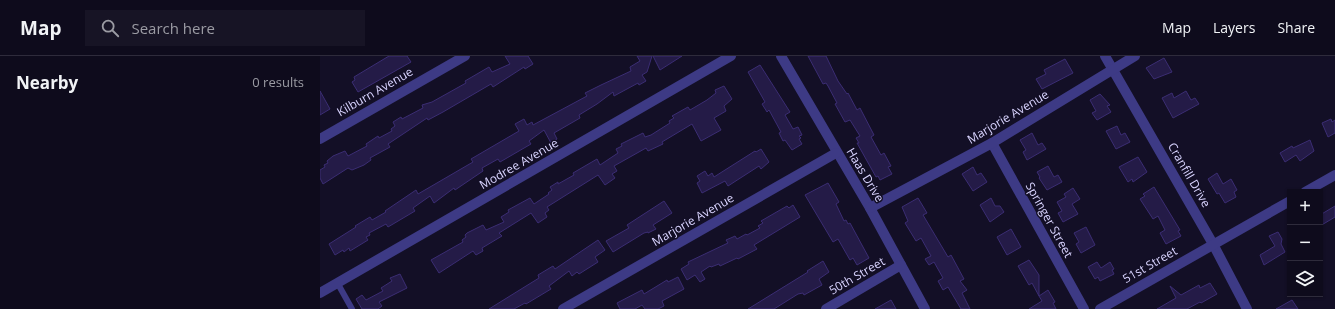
<!DOCTYPE html>
<meta charset="utf-8">
<style>
body{margin:0;font-family:"Open Sans",sans-serif;background:#171425;color:#f1f3f6}
.controls{position:absolute;right:12px;bottom:12px;display:grid;overflow:hidden;border-radius:0px;box-shadow:0 1px 3px #0004}
.controls button{width:36px;height:36px;display:grid;place-items:center;padding:0;border:0;border-bottom:1px solid #2e2b3b;background:#0e0b1c;color:#f1f3f6;font:20px sans-serif}
.list{margin:0;padding:0;list-style:none}
h2{display:flex;justify-content:space-between;align-items:center;height:52px;margin:0;padding:0 16px;font-size:17px}
h2 small{font-size:13px;font-weight:400;color:#9b9ba3}
.icon{flex:none;width:22px;height:22px;fill:none;stroke:currentColor;stroke-width:2;stroke-linecap:round;stroke-linejoin:round}
.map{position:relative;flex:none;width:1015px;height:253px;overflow:hidden}
header{display:flex;align-items:center;gap:24px;box-sizing:border-box;height:56px;padding:0 20px;background:#0e0b1c;border-bottom:1px solid #2e2b3b}
header strong{font-size:19px}
nav{display:flex;gap:22px;margin-inline-start:auto;font-size:14px}
.search{width:280px;height:36px;background:#171425;display:flex;align-items:center;gap:10px;box-sizing:border-box;padding:0 14px;border-radius:0px;color:#9b9ba3;font-size:15px}
main{display:flex}
aside{flex:1;background:#0e0b1c}
.map>svg:first-child{display:block}
.building{fill:#241b47;stroke:#3b2d73}
.lines{fill:none;stroke-linecap:round;stroke-linejoin:round}
.lane{stroke:#3d3a85;stroke-width:6}
.street{stroke:#3d3a85;stroke-width:10}
.labels{text-anchor:middle;stroke-width:3;stroke-linejoin:round;paint-order:stroke}
.street-label{font-size:12px;fill:#d9d4ff;stroke:#130f26}
</style>
<header>
<strong>Map</strong>
<div class="search"><svg class="icon" aria-label="search" viewBox="0 0 24 24"><circle cx="10" cy="10" r="6"/><path d="M15 15l6 6"/></svg>Search here</div>
<nav><a>Map</a><a>Layers</a><a>Share</a></nav>
</header>
<main>
<aside>
<h2>Nearby<small>0 results</small></h2>
<ul class="list">
</ul>
</aside>
<div class="map">
<svg width="1015" height="253" viewBox="0 0 1015 253">
<rect width="100%" height="100%" fill="#130f26"/>
<!-- building -->
<g class="building">
<path d="M69,0H87L91,6L38,36L32,26L35,24L34,21Z"/>
<path d="M185,0H208L213,8L205,13L204,11L173,31L171,28L123,56L108,64L107,62L68,88L70,91L50,102L51,104L44,109L32,114L28,112L3,128L0,122V114L5,111L4,109L8,107L7,105L13,100L25,95L28,100L47,90L46,88L58,80L59,82L72,75L71,73L75,70L73,66L81,61L82,63L103,52L102,49L112,46L146,27L145,25L169,11L172,16L190,8Z"/>
<path d="M317,0H332L327,16L322,19L326,25L319,29L318,27L294,40L293,36L277,48L259,59L260,62L234,77L237,83L231,87L224,74L209,85L211,88L180,106L178,103L162,112L163,115L135,134L134,132L114,147L110,140L93,152L95,155L68,171L66,168L49,177L50,179L46,181L48,184L30,195L29,192L24,196L23,194L15,199L9,188L36,171L35,170L50,161L52,164L66,156L65,155L96,134L98,138L153,106L151,103L199,75L195,68L204,63L207,69L212,66L213,69L267,40L265,37L281,29L311,15L310,11L320,5Z"/>
<path d="M333,0H362L340,14Z"/>
<path d="M488,0H506L518,25L527,38L528,37L537,54L540,52L541,54L554,79L551,81L561,99L564,97L571,110L568,111L572,118L560,124L558,120L556,121L537,87H539L536,82L540,80L530,64L525,66L515,48L517,47L508,30L506,27L503,28Z"/>
<path d="M844,2L852,16L834,23L826,12Z"/>
<path d="M745,3L753,17L722,33L716,23L726,18L724,14Z"/>
<path d="M440,9L470,56L465,59L473,73L478,71L482,79L479,80L481,82L479,83L482,88L472,94L465,84L463,85L459,77L461,76L449,54L447,56L442,48L445,46L428,16Z"/>
<path d="M404,30L412,43L404,50L406,55L394,62L401,74L381,85L372,68L342,86L343,88L328,95L326,92L294,110L297,115L292,118L295,122L285,129L278,119L227,151L229,154L225,157L227,161L218,167L211,157L179,177L182,180L162,192L163,195L156,199L153,195L119,217L111,204L143,186L142,184L146,181L145,179L147,177L163,169L166,174L184,166L181,161L189,156L188,154L210,142L214,148L229,138L228,137L232,134L230,131L238,126V128L254,119L253,117L277,103L280,109L298,97L296,93L302,90L301,88L323,77L325,81L331,79L350,67L349,65L354,62L352,60L368,51L370,54L387,44L396,37L395,34Z"/>
<path d="M0,35L10,53L0,59Z"/>
<path d="M866,35L871,44L875,42L879,48L853,62L842,42L852,37L854,42Z"/>
<path d="M780,38L790,49L787,50L791,56L777,64L772,57L776,55L770,44Z"/>
<path d="M1011,63L1012,66L1015,64V77L1008,81L1002,67Z"/>
<path d="M797,70L801,79L805,77L810,86L796,93L786,75Z"/>
<path d="M712,77L718,89L722,87L726,93L707,104L703,96L706,94L700,84Z"/>
<path d="M990,84L994,95L980,105L976,99L965,106L960,97L972,90L973,92Z"/>
<path d="M441,93L449,106L441,113L439,110L408,130L405,125L382,137L377,127L380,125L377,120L385,115L388,120L392,117L394,121L435,95L436,96Z"/>
<path d="M818,101L827,116L813,126L812,123L808,126L799,111Z"/>
<path d="M728,110L734,121L738,119L742,126L727,134L719,122L720,121L717,116Z"/>
<path d="M653,111L657,119L661,117L667,126L653,135L642,118Z"/>
<path d="M897,117L903,128L911,123L917,134L914,136L916,141L905,147L899,137L897,138L888,123Z"/>
<path d="M508,127L519,146L516,148L524,165L526,164L528,168L530,167L549,202L537,209L533,202L530,204L518,183L513,186L485,139Z"/>
<path d="M834,131L860,174L858,175L861,180L846,188L840,177L845,174L838,160L833,163L820,143L825,140L823,138Z"/>
<path d="M753,132L760,143L752,148L758,158L743,166L738,157L742,155L737,146L746,141L744,138Z"/>
<path d="M598,142L607,157L603,159L628,201L631,199L644,223L640,225L647,234L642,237L650,253H641L628,231L623,234L618,225L623,222L614,206L609,209L605,203L611,200L601,182L596,185L585,167L588,165L582,151Z"/>
<path d="M671,142L675,150H680L684,156L670,166L660,149Z"/>
<path d="M344,145L352,157L333,169L336,173L328,177V176L324,177L293,196L286,185L309,172L307,169Z"/>
<path d="M473,149L480,161L434,189L437,193L418,203L417,202L400,210L399,208L391,211L390,210L381,216L385,223L380,226L375,219L367,224L361,213L369,208L368,206L408,187L406,184L413,181L415,180L417,183L426,178L427,179L440,172L438,170L443,167L441,165L467,150L469,152Z"/>
<path d="M1015,150V161L1000,170V159Z"/>
<path d="M766,171L775,189L761,197L756,188L759,186L754,177Z"/>
<path d="M691,173L701,191L687,199L677,181Z"/>
<path d="M958,176L962,183L961,188L965,196L944,209L940,199L955,190L949,180Z"/>
<path d="M278,184L285,194L275,201L278,206L259,218L257,216L252,220L249,215L229,230L231,233L206,248L205,247L194,253H169L219,222L218,219L233,210L235,213Z"/>
<path d="M709,204L719,219V240L712,227L709,229L698,210Z"/>
<path d="M503,205L509,216L499,223L502,229L484,239L483,237L478,238L454,253H428L488,216L487,215Z"/>
<path d="M777,206L781,212L790,206L794,213L792,214L794,218L780,225L778,221L775,223L768,211Z"/>
<path d="M80,218L87,232L59,246L62,250L58,253H42L36,243L42,239L46,244L63,235L61,232L72,225L70,222Z"/>
<path d="M358,221L364,233L342,245L344,250L338,253H325L322,249L315,253H300L297,247L322,234L324,238L347,224L348,226Z"/>
<path d="M890,227L897,238L881,247L880,246L867,253H837L856,242L850,230L861,239L879,229L880,232Z"/>
<path d="M728,234L735,246L733,247L736,253H709L722,245L719,240Z"/>
<path d="M571,244L576,253H555Z"/>
<path d="M972,244L978,253H956Z"/>
</g>
<g class="lines">
<!-- lane -->
<path class="lane" d="M18,228L32,253"/>
<!-- street -->
<g class="street">
<path d="M461,0L550,152L605,253"/>
<path d="M785,0L893,188L927,253"/>
<path d="M0,83L145,0"/>
<path d="M672,87L764,253"/>
<path d="M985,136L1015,119"/>
<path d="M550,152L672,87L815,0"/>
<path d="M0,237L411,0"/>
<path d="M243,253L516,97"/>
<path d="M506,253L581,209"/>
<path d="M780,253L970,145"/>
</g>
</g>
<g class="labels">
<!-- street labels -->
<g class="street-label">
<text transform="translate(55 36) rotate(-30)" y="4">Kilburn Avenue</text>
<text transform="translate(688 61) rotate(-31)" y="4">Marjorie Avenue</text>
<text transform="translate(199 108) rotate(-30)" y="4">Modree Avenue</text>
<text transform="translate(545 119) rotate(59)" y="4">Haas Drive</text>
<text transform="translate(869 119) rotate(60)" y="4">Cranfill Drive</text>
<text transform="translate(373 164) rotate(-30)" y="4">Marjorie Avenue</text>
<text transform="translate(729 164) rotate(61)" y="4">Springer Street</text>
<text transform="translate(830 209) rotate(-30)" y="4">51st Street</text>
<text transform="translate(537 220) rotate(-30)" y="4">50th Street</text>
</g>
</g>
</svg>
<div class="controls">
<button>+</button>
<button>−</button>
<button><svg class="icon" aria-label="layers" viewBox="0 0 24 24"><path d="M12 4l9 5-9 5-9-5zM3 14l9 5 9-5"/></svg></button>
</div>
</div>
</main>
